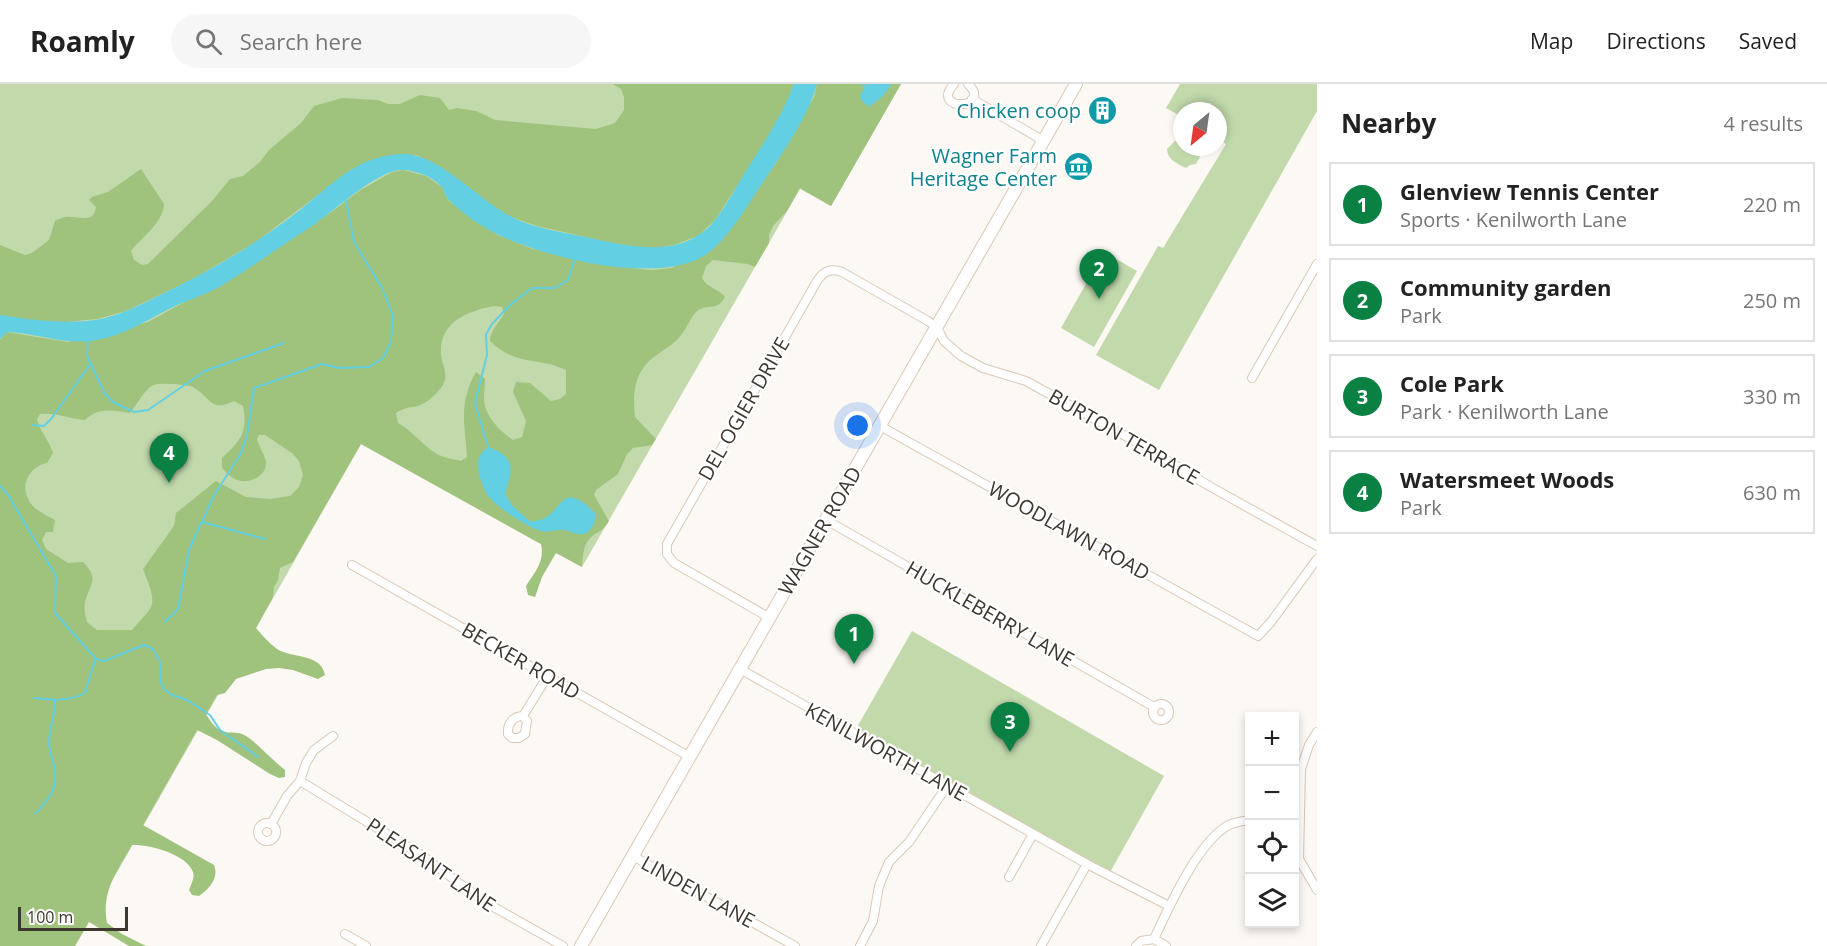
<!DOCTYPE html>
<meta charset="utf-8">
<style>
body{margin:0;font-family:"Open Sans",sans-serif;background:#f6f6f6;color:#222}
.controls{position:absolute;right:18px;bottom:18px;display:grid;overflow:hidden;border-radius:0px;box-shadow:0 3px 9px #0003}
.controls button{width:54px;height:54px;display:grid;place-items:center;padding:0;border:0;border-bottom:2px solid #e0e0e0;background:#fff;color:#222;font:30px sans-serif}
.compass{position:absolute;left:1173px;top:18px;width:54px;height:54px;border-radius:50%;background:#fff;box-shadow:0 3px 9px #0003;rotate:209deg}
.scale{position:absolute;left:18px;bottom:15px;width:110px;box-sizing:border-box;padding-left:6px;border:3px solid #3e372f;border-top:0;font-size:16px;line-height:21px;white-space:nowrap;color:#3e372f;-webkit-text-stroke:4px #fff;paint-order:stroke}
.you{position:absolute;left:858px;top:342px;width:21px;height:21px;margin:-15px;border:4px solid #fff;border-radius:50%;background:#1a73e8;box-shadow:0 0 0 9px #1a73e833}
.badge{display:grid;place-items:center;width:39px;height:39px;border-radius:50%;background:#0b8043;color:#fff;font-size:20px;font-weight:700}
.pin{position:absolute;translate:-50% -50px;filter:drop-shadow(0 2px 3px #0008)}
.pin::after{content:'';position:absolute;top:32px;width:21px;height:18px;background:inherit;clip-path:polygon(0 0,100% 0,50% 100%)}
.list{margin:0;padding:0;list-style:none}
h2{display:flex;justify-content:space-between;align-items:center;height:78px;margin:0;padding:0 24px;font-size:26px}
h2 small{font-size:20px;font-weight:400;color:#767676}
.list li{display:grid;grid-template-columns:39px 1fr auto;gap:18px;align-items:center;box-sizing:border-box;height:84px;margin:0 12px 12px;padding:0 12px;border:2px solid #e0e0e0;border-radius:0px}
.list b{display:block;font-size:22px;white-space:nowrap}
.list p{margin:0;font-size:20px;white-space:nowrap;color:#767676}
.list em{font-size:20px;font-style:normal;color:#767676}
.icon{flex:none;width:33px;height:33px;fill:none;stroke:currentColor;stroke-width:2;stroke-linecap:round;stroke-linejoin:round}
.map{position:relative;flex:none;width:1317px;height:862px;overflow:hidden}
header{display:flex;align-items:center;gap:36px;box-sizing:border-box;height:84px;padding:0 30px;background:#fff;border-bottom:2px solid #e0e0e0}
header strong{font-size:28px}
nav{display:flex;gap:33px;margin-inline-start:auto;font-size:21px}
.search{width:420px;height:54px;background:#f6f6f6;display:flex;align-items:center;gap:15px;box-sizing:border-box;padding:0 21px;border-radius:33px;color:#767676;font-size:22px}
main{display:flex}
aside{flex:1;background:#fff}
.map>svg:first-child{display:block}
.green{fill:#c2d9ac}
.forest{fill:#9fc27c;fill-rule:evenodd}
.water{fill:#63cfe2}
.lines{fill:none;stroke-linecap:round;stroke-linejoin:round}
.stream{stroke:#63cfe2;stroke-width:2}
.street-casing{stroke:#dac8b5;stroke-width:10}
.secondary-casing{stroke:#dac8b5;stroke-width:14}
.street{stroke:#fff;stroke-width:8}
.secondary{stroke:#fff;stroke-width:12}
.labels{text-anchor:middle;stroke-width:4.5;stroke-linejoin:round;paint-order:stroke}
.culture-label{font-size:20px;fill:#0d838f;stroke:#fff;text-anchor:end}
.street-label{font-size:20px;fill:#3e372f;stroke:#fff}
</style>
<header>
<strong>Roamly</strong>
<div class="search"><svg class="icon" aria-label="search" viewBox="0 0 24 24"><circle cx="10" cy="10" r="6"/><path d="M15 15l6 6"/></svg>Search here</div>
<nav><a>Map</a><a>Directions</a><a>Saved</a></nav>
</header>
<main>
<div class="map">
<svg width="1317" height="862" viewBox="0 0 1317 862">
<rect width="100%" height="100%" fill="#fcf8f4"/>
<!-- green -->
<g class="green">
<path d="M0,0H901L831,122L800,105L582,483L361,360L75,862H0Z"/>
<path d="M1180,0H1317V27L1159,306L1096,271L1158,162L1163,164L1226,60L1218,55V27H1182V33L1166,24Z"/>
<path d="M1179,53L1182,54V63L1199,70L1200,73L1196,80L1190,81L1186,84C1177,80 1167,75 1167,65Z"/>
<path d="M1104,168L1137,187L1094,263L1061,244Z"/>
<path d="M912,547L1164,692L1109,790L856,645Z"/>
</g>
<!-- forest -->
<g class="forest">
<path d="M613,0H794L786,21L773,47L715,136L698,152L674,161L650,165L612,159L537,142L511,133L492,122L435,80L416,71L352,85L256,158L193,195L126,227L97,235L66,238L33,237L0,231V161L25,171L32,169L49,156L55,137C56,136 64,133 65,133C77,131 94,141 96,123L89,116L92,113L108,108L141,85L164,120C163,139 142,153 131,167L134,176L142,181L148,180L212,117L230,95L243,92L260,78L269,66L301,39L314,22L342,14L378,16L388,20H400L420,11L440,14L449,26L457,24L476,27L495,36L596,45L615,39L624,26V13L621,5Z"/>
<path d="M817,0H901L831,122L800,104L787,127L773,142L769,151V159L755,183L748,180L713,176L706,182L702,194C707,204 718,204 725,213C717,228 708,219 697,227C691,232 687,244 682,250C673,262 660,267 649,277C633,293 633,312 635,333L656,355L652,361L633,364L627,370L618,390L596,406L594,411L609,437C604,445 602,446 595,450C583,457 583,471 582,483L556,469L542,493L535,513L528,511L526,502C535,488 545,477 541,460L361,360L293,478L280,484L278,496L274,503L273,513L256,544C262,551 269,559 277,565C293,575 321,569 325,591L318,595L293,586L279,584L266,585L236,595L225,609L217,611L206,630C223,660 233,641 249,654C262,664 272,676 285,686V693L279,694L270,690L217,656L197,646L143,741L214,781C219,794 210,804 199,812L192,811L189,806C191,800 195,794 193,788C187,770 148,760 132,761C117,787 101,808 107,839L122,850L146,862H129L89,838L75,862H0V256L6,248L68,258L148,238L254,180L330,129L359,107L392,88L403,86L426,92L442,103L448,116L465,129L498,151L533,165L621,183L651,186L672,184L723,154L776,79L814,13ZM494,222L502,223L504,230C499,238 490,247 490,257C517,283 537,272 566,286V310L560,315L551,317L530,299L516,298L513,308L526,337L522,353L513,356C500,347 484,332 484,314C484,307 485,301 485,295L476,288C458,320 465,340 467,373L461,377C453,375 444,374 437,370C423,362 414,348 398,339L396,329C405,323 408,324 418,322C427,319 438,309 443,301C449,289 442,282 441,270C439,237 469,227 494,222ZM175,300C180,301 189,301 193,303C211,313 210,329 234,317L243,322C248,349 241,356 222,374V384C225,387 229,392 233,394C245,402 267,394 266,378C265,371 259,363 257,355L259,351H265L292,369L299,377L303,391L299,403L290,412L270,415L246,413L216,397L176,429L174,442L143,485C146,494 156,513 151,523C148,529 138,539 132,546H97L87,538C85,531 84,525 85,518C90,499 100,495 83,478L68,479L46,465L42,456L46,448H53L55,436C46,431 33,426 28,415C20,399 31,382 47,379L53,369C49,356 40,348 37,335L40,330C56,328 70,335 85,336C98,323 113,326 130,329C137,321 145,304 154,301C159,299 168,300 175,300Z"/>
</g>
<!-- water -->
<g class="water">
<path d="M794,0H817C810,29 783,69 765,95C749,118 731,152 708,169C662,203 547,174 499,151C482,143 463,130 450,117C446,114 445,109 443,105C435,92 408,83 394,87C369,94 334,127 312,142C281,162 252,183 221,202C204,212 184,217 167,226C142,239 119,254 90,257C61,260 35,249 7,248L0,255V231C32,236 63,240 95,236C119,232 140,221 162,210C208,188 251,163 292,132C316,114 346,83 374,75C387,71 403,68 417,72C445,79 481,116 508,131C531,144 561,148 586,153C630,163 683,176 715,136C727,121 736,103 746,87C764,58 782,32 794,0Z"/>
<path d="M866,0H890V2L883,12L869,23L861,16L860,12Z"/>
<path d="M488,363C516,373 513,384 505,410L512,421L529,437C565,440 555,389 595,429C596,439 591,452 578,450C574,450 570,447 565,446C555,445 549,450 538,446C525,441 498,424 489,413C483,406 477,386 478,378C479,371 484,366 488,363Z"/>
</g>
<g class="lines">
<!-- stream -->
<g class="stream">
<path d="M862,0L864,2"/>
<path d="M88,257L87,272L105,310L113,318L134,328L148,326L205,287L284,259"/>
<path d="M33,341L44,342L51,335L91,279"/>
<path d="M488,363L475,319L487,271L486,250L492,240L510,221L532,204H555L568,196L575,174"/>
<path d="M0,402L8,411L56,492L55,529L96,575L104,577L144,561L153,565L160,577V596L164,605L172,611L187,616L210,631L220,646L258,673"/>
<path d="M265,455L202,438L213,413L240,371L247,352L254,304L322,280L339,284L369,283L383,274L391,258L393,232L382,204L354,158L346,116"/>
<path d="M165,538L178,525L189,466L201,439"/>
<path d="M34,614C52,616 69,618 85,609L95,576"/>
<path d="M35,730C45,719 57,707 55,690C55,679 49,669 49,658C49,644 56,631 54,616"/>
</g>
<defs>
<g id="street">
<path d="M954,0C929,28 994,26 968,0"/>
<path d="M972,15L1044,57"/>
<path d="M1252,294L1317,180"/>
<path d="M880,342L1258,552L1271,538L1317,475"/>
<path d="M826,436L1154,623"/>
<path d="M352,481L690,673"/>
<path d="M770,534L674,479L667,470V460L817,197C824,187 830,184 842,188L928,237L937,243L944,257L961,272L983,284L1026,297L1140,360L1211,403L1317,462"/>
<path d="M740,585L1087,780L1169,822"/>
<circle cx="1161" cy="628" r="8"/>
<path d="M523,632L527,637L525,650L519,654H512L508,650C507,640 513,632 523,632L547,593"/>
<path d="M300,697L420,770L483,817L563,862"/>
<circle cx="267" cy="748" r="9"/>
<path d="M271,740L287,712L300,697L306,679L314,666L333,652"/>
<path d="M1296,770L1317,806"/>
<path d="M633,772L795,862"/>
<path d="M1299,774L1301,685L1309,661L1317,648"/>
<path d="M1009,793L1033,750"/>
<path d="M345,850L366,862"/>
<path d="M1154,855L1166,862"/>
<path d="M860,862L873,837L879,802L889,778L909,758L947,702"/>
<path d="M1041,862L1087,780"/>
<path d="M1136,862L1141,857L1154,855C1169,823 1197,760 1227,742C1234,738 1242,737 1250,736"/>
</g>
<path id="secondary" d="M581,862L1076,0"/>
</defs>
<!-- street casing -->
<use href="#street" class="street-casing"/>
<!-- secondary casing -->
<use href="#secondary" class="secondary-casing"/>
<!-- street -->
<use href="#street" class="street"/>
<!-- secondary -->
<use href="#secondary" class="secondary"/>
</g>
<!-- icons -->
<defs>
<symbol id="building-disc" viewBox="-11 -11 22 22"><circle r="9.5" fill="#0f9aa8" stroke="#fff"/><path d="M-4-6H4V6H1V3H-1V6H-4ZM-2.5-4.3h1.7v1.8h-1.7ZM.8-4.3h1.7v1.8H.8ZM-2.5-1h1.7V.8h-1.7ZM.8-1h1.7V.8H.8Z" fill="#fff"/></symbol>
<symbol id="museum-disc" viewBox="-11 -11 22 22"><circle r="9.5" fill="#0f9aa8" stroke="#fff"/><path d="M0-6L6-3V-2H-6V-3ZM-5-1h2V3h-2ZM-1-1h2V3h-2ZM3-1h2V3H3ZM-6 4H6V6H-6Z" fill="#fff"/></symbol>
</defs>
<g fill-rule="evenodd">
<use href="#building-disc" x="1086" y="10" width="33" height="33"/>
<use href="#museum-disc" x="1062" y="66" width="33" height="33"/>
</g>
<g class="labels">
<!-- culture labels -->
<g class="culture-label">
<text x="1081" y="34">Chicken coop</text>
<text x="1057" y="79">Wagner Farm<tspan x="1057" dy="23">Heritage Center</tspan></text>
</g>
<!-- street labels -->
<g class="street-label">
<text transform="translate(744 325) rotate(-60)" y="7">DEL OGIER DRIVE</text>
<text transform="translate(1124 353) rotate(30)" y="7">BURTON TERRACE</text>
<text transform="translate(820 447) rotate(-60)" y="7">WAGNER ROAD</text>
<text transform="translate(1069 447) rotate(29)" y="7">WOODLAWN ROAD</text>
<text transform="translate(990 530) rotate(30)" y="7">HUCKLEBERRY LANE</text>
<text transform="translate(521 577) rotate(30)" y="7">BECKER ROAD</text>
<text transform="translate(886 668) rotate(29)" y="7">KENILWORTH LANE</text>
<text transform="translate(431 781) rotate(34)" y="7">PLEASANT LANE</text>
<text transform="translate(698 808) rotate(29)" y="7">LINDEN LANE</text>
</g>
</g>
</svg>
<div class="controls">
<button>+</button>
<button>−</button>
<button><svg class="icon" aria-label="locate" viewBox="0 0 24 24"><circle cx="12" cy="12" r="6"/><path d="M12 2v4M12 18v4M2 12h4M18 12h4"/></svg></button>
<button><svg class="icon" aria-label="layers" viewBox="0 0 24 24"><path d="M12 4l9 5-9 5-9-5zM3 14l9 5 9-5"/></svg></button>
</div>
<svg class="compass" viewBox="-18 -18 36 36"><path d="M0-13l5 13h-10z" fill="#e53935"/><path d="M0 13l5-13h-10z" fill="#767676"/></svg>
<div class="scale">100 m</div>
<div class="you"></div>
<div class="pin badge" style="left:854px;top:580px">1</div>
<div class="pin badge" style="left:1099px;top:215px">2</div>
<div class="pin badge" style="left:1010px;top:668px">3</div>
<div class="pin badge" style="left:169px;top:399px">4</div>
</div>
<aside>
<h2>Nearby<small>4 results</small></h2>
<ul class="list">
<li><span class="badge">1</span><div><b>Glenview Tennis Center</b><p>Sports · Kenilworth Lane</p></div><em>220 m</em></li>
<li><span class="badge">2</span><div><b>Community garden</b><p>Park</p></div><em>250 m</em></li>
<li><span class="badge">3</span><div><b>Cole Park</b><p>Park · Kenilworth Lane</p></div><em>330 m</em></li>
<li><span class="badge">4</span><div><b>Watersmeet Woods</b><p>Park</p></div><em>630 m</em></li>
</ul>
</aside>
</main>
